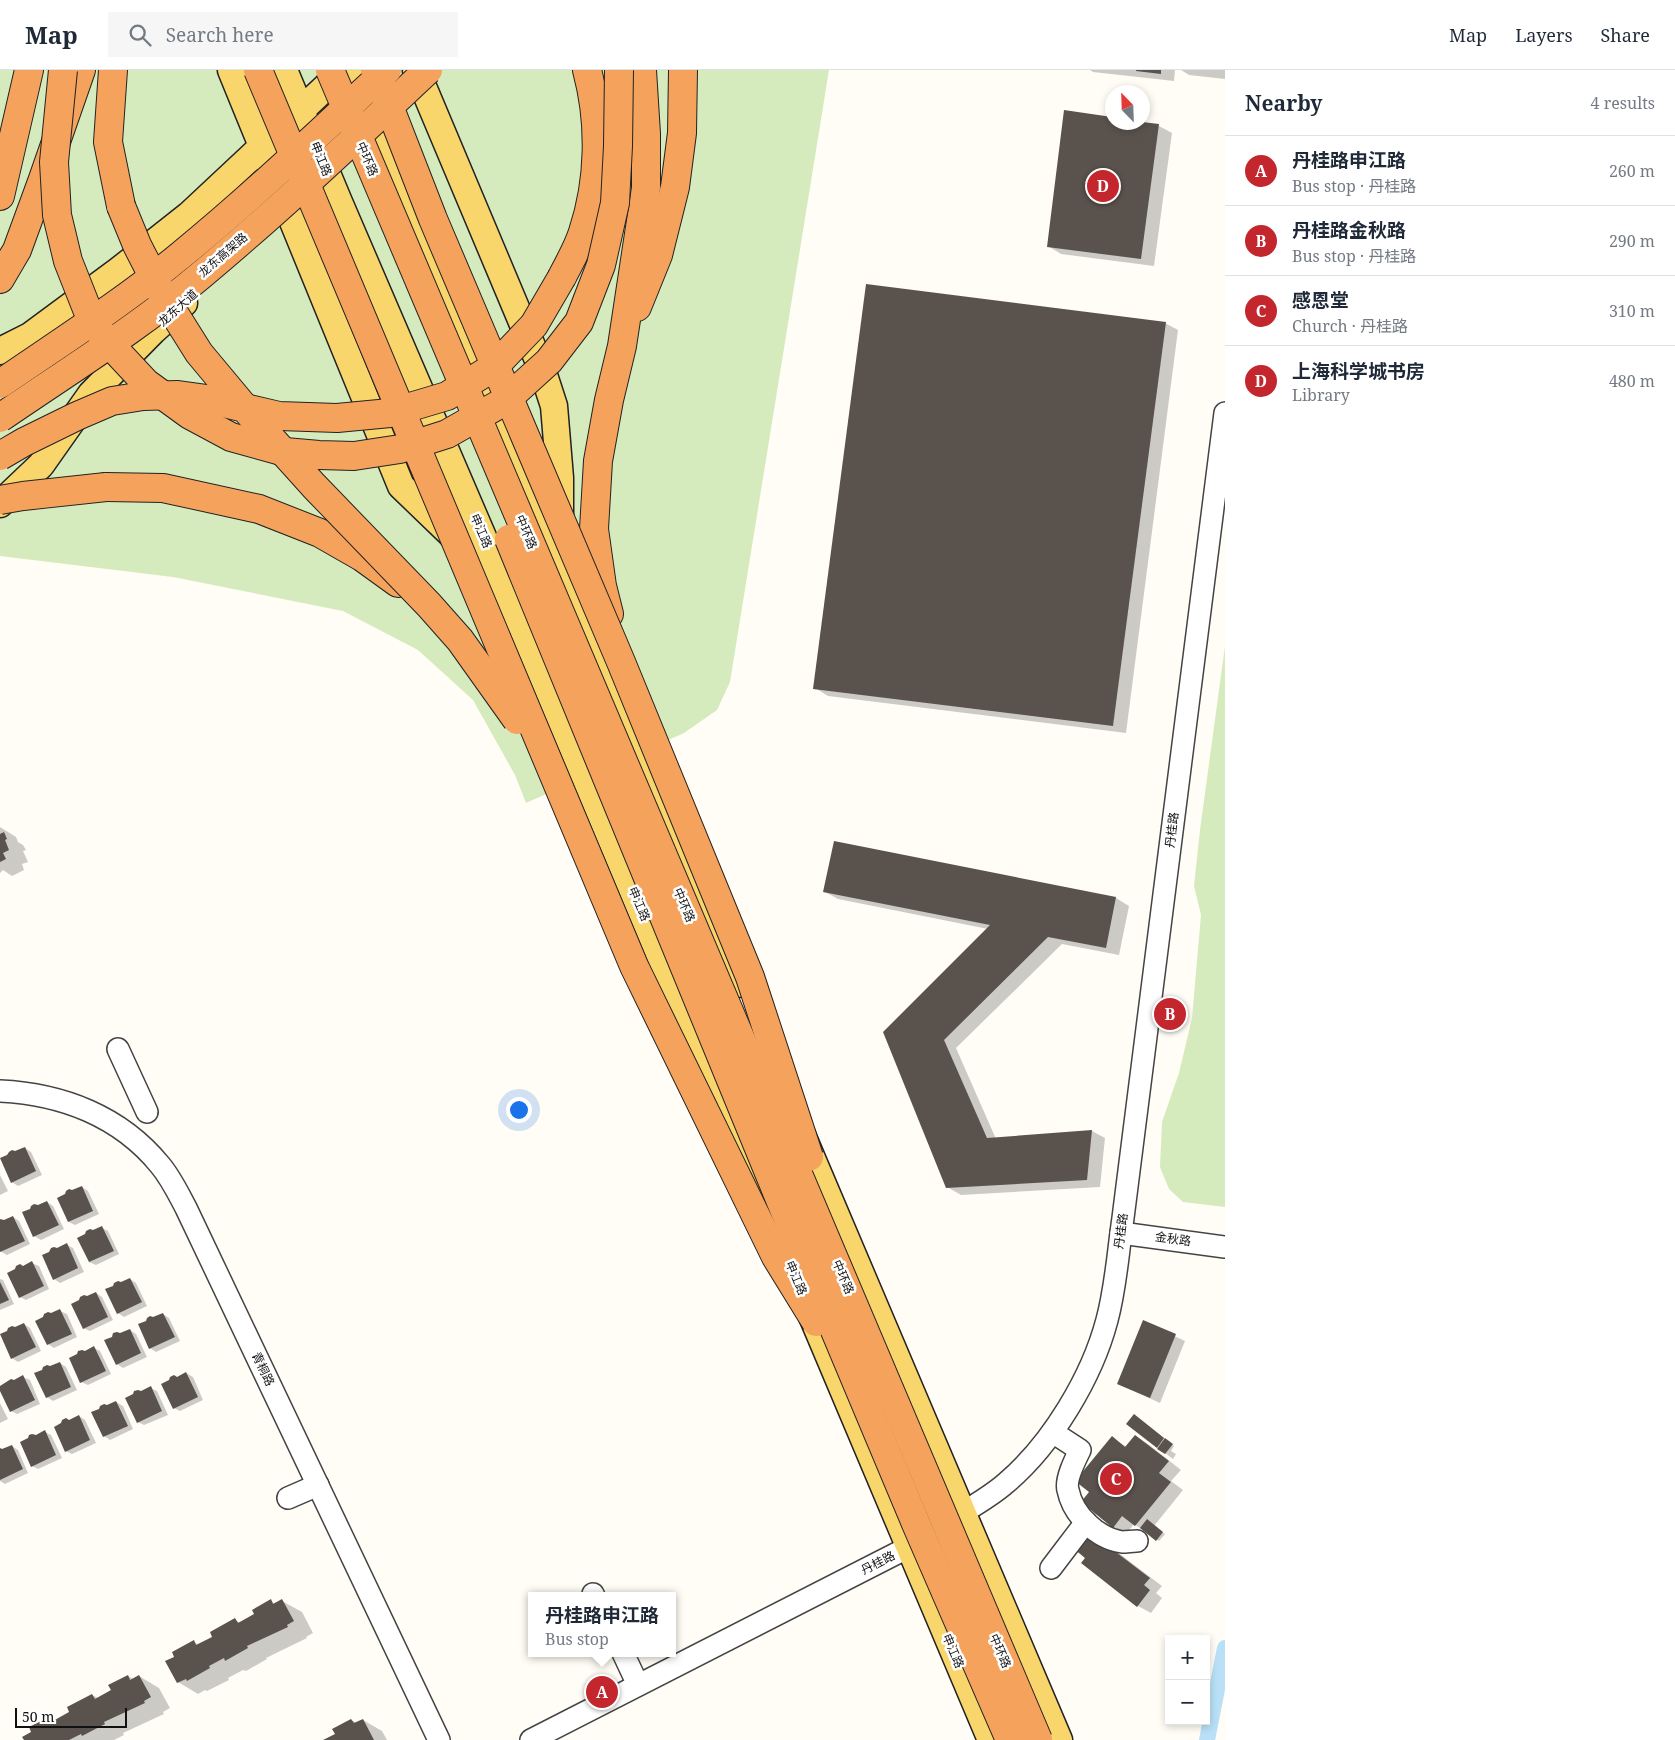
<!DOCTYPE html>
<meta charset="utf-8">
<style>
body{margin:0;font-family:"Noto Serif","Noto Sans SC",serif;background:#f6f6f7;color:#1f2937}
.controls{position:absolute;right:15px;bottom:15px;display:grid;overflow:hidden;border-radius:0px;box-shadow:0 2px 8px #0003}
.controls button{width:45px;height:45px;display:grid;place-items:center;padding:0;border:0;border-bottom:1px solid #e0e1e3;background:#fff;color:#1f2937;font:25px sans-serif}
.compass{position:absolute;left:1105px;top:15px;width:45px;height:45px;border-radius:50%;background:#fff;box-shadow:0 2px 8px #0003;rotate:337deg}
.scale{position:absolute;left:15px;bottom:12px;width:112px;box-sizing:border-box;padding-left:5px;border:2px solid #111;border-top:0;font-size:14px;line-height:18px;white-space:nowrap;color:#111;-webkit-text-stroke:4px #fff;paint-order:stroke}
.you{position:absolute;left:518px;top:1039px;width:18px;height:18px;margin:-12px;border:4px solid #fff;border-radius:50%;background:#1a73e8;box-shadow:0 0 0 8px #1a73e833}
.badge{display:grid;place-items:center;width:32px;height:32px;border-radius:50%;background:#c4262e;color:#fff;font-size:16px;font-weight:700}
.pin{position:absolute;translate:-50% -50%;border:2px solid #fff;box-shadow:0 1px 5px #0006}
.popup{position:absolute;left:528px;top:1522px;width:148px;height:65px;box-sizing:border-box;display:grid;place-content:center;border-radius:0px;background:#fff;filter:drop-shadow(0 1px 4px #0005);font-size:16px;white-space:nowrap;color:#747a83}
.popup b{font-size:19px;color:#1f2937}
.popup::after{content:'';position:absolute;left:50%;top:100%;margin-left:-10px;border:10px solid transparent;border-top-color:#fff}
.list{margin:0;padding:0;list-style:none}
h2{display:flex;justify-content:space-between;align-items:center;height:65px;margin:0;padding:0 20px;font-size:21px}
h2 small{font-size:16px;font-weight:400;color:#747a83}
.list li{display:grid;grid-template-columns:32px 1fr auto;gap:15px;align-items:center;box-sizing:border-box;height:70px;padding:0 20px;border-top:1px solid #e0e1e3}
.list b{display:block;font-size:19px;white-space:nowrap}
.list p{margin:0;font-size:16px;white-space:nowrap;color:#747a83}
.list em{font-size:16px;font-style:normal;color:#747a83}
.icon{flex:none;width:28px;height:28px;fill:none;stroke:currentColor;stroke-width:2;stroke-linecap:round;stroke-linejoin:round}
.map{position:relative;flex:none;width:1225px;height:1670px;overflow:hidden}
header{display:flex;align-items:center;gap:30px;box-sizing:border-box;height:70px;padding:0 25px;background:#fff;border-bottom:1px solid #e0e1e3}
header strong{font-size:24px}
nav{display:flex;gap:28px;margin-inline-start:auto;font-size:18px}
.search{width:350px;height:45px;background:#f6f6f7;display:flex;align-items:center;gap:12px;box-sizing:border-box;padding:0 18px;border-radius:0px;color:#747a83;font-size:19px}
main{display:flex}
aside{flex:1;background:#fff}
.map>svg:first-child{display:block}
.green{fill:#d5ebbd}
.shadow{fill:#0003}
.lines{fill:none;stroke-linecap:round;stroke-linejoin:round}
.canal{stroke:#b9e0f7;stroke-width:16}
.building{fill:#5a524d}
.minor-casing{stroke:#444;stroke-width:24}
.major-casing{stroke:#222;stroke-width:29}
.highway-casing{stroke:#222;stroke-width:30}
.minor{stroke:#fff;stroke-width:21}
.major{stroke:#f9d66b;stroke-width:26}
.highway{stroke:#f5a25d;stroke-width:28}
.highway-bridge-casing{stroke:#222;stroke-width:30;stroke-linecap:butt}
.highway-bridge{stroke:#f5a25d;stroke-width:28}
.labels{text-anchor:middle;stroke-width:5;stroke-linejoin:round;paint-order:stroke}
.street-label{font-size:12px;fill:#111;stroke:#fff}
</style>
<header>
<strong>Map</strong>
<div class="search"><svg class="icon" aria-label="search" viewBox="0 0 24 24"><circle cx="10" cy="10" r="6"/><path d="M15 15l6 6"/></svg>Search here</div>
<nav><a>Map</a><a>Layers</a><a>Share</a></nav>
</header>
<main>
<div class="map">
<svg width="1225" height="1670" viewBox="0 0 1225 1670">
<rect width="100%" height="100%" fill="#fffdf5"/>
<!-- green -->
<g class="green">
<path d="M0,0H829L730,612L717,640L684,663L526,733L515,705L473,630L418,580L343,541L173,507L0,486Z"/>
<path d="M1225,576V1137L1183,1132L1169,1119L1160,1097L1162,1052L1179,1003L1192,948L1201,845L1194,816L1200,760Z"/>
</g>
<!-- shadow -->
<g class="shadow">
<path d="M1090,0H1175L1174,11L1093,2Z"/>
<path d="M1181,0H1225V9L1189,5Z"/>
<path d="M1065,42L1112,49V52H1138L1159,56L1172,63L1154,196L1061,184L1048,176Z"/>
<path d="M1165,253L1178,260L1126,663L828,626L815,618Z"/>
<path d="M0,757L16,767L18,772L23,775L26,780L23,781L28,792L22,794L24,800L12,806L3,800L0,803Z"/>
<path d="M825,822L1116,828L1129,836L1119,885L1062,874L956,978L996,1069L1092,1061L1105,1068L1100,1117L961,1125L947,1117L885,962L988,859L838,829Z"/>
<path d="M25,1078L31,1082L42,1105L18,1116L12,1112L8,1086Z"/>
<path d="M0,1105L8,1121L0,1125Z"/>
<path d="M82,1117L88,1121L99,1144L75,1155L69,1152L58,1128Z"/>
<path d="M47,1132L53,1136L64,1159L41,1170L34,1166L38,1137Z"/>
<path d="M13,1147L19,1151L30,1174L7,1185L0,1181V1151L4,1152Z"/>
<path d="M102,1158L108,1161L119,1184L96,1195L89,1192L93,1162Z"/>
<path d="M67,1175L73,1178L84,1202L60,1213L54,1209L57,1179Z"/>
<path d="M32,1193L39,1196L49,1219L26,1230L20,1227L23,1197Z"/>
<path d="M0,1209L3,1210L14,1234L0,1240Z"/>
<path d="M130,1209L136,1213L147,1236L124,1247L118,1243L121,1213Z"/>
<path d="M96,1223L102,1227L113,1250L90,1261L83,1258L87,1228Z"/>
<path d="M60,1241L67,1244L77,1267L54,1278L48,1274L51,1245Z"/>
<path d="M163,1244L169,1248L180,1271L156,1282L150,1278Z"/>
<path d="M1144,1252L1185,1271L1160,1333L1118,1314Z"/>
<path d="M24,1254L30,1258L41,1281L18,1292L12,1288L15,1258Z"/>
<path d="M130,1260L136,1264L147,1287L123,1298L117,1294L120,1264Z"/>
<path d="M94,1278L100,1281L111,1304L88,1315L81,1312Z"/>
<path d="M60,1293L66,1297L77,1320L53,1331L47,1327L50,1298Z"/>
<path d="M186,1303L193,1307L203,1330L180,1341L174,1338L177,1308Z"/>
<path d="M23,1307L30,1310L40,1334L17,1344L11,1341L0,1318Z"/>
<path d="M150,1318L157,1321L168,1345L144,1355L138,1352L141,1322Z"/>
<path d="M116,1332L123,1336L133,1359L110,1370L104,1366L107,1337Z"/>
<path d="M0,1333L8,1349L0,1353Z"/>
<path d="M79,1346L85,1350L96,1373L72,1384L66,1381L69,1351Z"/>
<path d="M1140,1349L1174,1376L1171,1381L1176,1384L1173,1389L1157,1377Z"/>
<path d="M45,1362L51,1365L62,1388L38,1399L32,1396L36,1366Z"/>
<path d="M1136,1366L1148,1374L1181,1400L1171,1411L1183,1420L1154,1456L1165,1464L1159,1471L1134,1454L1126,1464L1113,1457L1091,1422L1112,1368L1127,1377Z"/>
<path d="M12,1376L18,1380L28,1403L5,1414L0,1411V1379L2,1380Z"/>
<path d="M1100,1469L1162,1516L1156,1523L1162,1528L1151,1543L1138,1536L1082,1493Z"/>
<path d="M271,1531L276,1534L282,1531L302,1542L313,1563L306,1567L307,1568L266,1588L267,1589L246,1601L243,1600L228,1608L229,1610L207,1621L205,1620L198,1624L178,1612L176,1587L194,1572L199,1575L214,1567L235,1550L241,1553L256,1545Z"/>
<path d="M128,1606L133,1609L139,1606L159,1618L170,1638L163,1642L164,1644L123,1663L124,1665L114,1670H25L51,1647L56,1650L71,1643L92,1625L98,1628L113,1620Z"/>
<path d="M351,1650L357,1653L363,1650L382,1661L387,1670H325L336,1664Z"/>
</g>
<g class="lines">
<!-- canal -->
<path class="canal" d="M1207,1670L1225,1578"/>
</g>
<!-- building -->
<g class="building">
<path d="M1136,0H1161V4L1136,1Z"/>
<path d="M1064,40L1112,47V52H1142L1159,54L1141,189L1047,177Z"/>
<path d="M866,214L1166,252L1113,656L813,619Z"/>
<path d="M4,762L7,769L5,770L9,780L3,783L6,789L0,792V764Z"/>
<path d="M834,771L1116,827L1106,878L1048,867L944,970L987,1068L1092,1060L1087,1110L946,1118L883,962L990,855L823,822Z"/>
<path d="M25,1077L36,1101L11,1113L0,1088L7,1085L9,1082L12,1080L15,1081Z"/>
<path d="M82,1116L93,1141L68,1152L57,1128L65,1124L66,1121L69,1119L72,1120Z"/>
<path d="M47,1131L59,1155L33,1167L22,1142L30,1139L31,1136L34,1134L38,1135Z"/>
<path d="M13,1146L25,1171L0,1182V1149L4,1150Z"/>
<path d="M102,1156L114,1181L89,1192L77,1168L85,1164L86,1161L90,1159L93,1160Z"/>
<path d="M67,1173L78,1198L53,1210L42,1185L49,1182L51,1178L54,1177L57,1178Z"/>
<path d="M32,1191L44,1216L19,1228L7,1203L15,1199L16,1196L20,1194L23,1196Z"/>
<path d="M130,1208L142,1232L117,1244L105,1219L113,1216L114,1213L118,1211L121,1212Z"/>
<path d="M0,1212L9,1230L0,1234Z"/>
<path d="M96,1222L108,1247L83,1259L71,1234L79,1230L80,1227L84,1225L87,1226Z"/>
<path d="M60,1239L72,1264L47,1275L35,1251L43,1247L44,1244L48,1242L51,1243Z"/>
<path d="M163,1243L175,1267L149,1279L138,1254L146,1251L147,1248L150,1246L153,1247Z"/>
<path d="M1143,1250L1176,1264L1150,1328L1117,1314Z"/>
<path d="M24,1253L36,1277L11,1289L0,1264L7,1261L8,1258L12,1256L15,1257Z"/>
<path d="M130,1259L141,1283L116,1295L104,1270L112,1267L113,1263L117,1262L120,1263Z"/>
<path d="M94,1276L106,1301L80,1313L69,1288L77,1284L78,1281L82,1280L85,1281Z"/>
<path d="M60,1292L71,1317L46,1328L34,1303L42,1300L43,1297L47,1295L50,1296Z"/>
<path d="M186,1302L198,1327L173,1339L161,1314L169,1310L170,1307L174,1305L177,1307Z"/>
<path d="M23,1305L35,1330L10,1342L0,1321V1316L11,1309L14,1310Z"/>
<path d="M151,1316L162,1341L137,1353L125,1328L133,1324L134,1321L138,1320L141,1321Z"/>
<path d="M116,1331L128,1356L103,1367L91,1342L99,1339L100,1336L104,1334L107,1335Z"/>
<path d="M1134,1344L1164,1368L1157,1378L1126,1354Z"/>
<path d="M79,1345L90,1370L65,1382L54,1357L61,1353L62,1350L66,1348L69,1350Z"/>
<path d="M45,1360L56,1385L31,1397L20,1372L28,1368L29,1365L32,1364L36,1365Z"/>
<path d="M1135,1365L1169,1391L1159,1403L1171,1412L1135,1456L1122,1446L1113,1458L1081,1432L1089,1422L1075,1411L1112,1366L1125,1377Z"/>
<path d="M1165,1368L1173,1374L1165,1384L1157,1379Z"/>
<path d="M12,1375L23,1399L0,1410V1378L2,1379Z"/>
<path d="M1147,1449L1163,1462L1156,1471L1140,1458Z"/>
<path d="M1087,1460L1150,1508L1144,1515L1150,1520L1137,1537L1081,1493L1085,1488L1073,1478Z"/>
<path d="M271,1529L273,1534L282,1529L294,1551L287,1555L288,1557L247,1576L248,1578L225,1591L224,1588L209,1596L210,1598L187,1611L186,1609L177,1613L165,1591L174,1587L172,1582L194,1570L196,1575L212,1567L210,1562L235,1548L238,1553L254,1544L252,1540Z"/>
<path d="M128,1605L130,1610L139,1605L151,1627L144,1631L145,1633L104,1652L105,1654L82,1666L81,1664L69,1670H24L22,1667L31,1662L29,1657L51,1646L53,1651L69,1642L67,1637L92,1624L95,1629L111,1620L108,1615Z"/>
<path d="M351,1649L354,1653L363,1649L374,1670H323L335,1664L332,1659Z"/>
</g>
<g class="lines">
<defs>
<g id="minor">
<path d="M118,979L147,1042"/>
<path d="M0,1021C62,1024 120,1046 160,1095C171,1108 178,1123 186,1138L439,1670"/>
<path d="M1121,1163L1225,1177"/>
<path d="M1060,1367L1080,1380C1075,1390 1065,1410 1068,1420C1073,1445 1097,1468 1122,1472C1127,1472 1132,1471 1137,1471"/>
<path d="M288,1428L318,1415"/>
<path d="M949,1451C968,1439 989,1428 1006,1413C1052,1374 1092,1307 1107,1250C1116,1217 1118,1182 1123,1148L1225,343"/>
<path d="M1051,1498L1086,1452"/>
<path d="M593,1524L594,1526"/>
<path d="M623,1583L638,1615"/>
<path d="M531,1670L909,1477L922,1469"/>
</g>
<g id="major">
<path d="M231,0L401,416L457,470"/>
<path d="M284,0L339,132L523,560L774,1157"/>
<path d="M353,0C413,151 480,300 543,450C608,604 673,759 738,914"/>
<path d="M416,0L543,302L554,336L560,408V450"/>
<path d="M0,281L30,266L118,201L189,145L344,0"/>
<path d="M0,434L41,395L91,324L153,261L184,233"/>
<path d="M802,1065L1059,1670"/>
<path d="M806,1232L991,1670"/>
</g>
<g id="highway">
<path d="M113,0L108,72L121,136"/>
<path d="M0,126L29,0"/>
<path d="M562,207C569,193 578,178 583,162C600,111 601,52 587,0"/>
<path d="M0,209L17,180L43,109L81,0"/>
<path d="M637,237L658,185L675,117L682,63L683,0"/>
<path d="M106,417L163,418L259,439L320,463L362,487L398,513"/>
<path d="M609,544L602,516L594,459L598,391L609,330L622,276L646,118V64L642,0"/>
</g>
</defs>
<!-- minor casing -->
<use href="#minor" class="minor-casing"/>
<!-- major casing -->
<use href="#major" class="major-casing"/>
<!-- highway casing -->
<use href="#highway" class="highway-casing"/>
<!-- minor -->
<use href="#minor" class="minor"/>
<!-- major -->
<use href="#major" class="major"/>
<!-- highway -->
<use href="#highway" class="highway"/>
<defs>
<g id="highway-bridge">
<path d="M63,0L54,92L57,145L68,191L87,239L104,268L146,313L190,345L231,367L285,382L319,385L354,386L400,379L447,364L505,331L549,291L579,252L601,195L615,133L618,76L619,0"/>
<path d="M258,0L634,896L776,1187L816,1252"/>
<path d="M330,0L1038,1670"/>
<path d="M375,0L433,149L621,592L750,907L809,1087"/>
<path d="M121,136L137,175L162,224L199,283L259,355L314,416L429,535L460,570L517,650"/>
<path d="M0,314C61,272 124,232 181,185C252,127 320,62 387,0"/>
<path d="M0,348C67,302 138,258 200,206C279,140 353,70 428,0"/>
<path d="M0,386L24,372L77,346L112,331L143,326L178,325L207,329L279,346L337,348L390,343L447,326L494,297L534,255L562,207"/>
<path d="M0,430L23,426L106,417"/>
<path d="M509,469L786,1144L917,1456L1010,1670"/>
</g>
</defs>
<!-- highway-bridge casing -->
<use href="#highway-bridge" class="highway-bridge-casing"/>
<!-- highway-bridge -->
<use href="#highway-bridge" class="highway-bridge"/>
</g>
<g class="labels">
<!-- street labels -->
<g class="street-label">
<text transform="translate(321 89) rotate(68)" y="4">申江路</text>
<text transform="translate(367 89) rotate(67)" y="4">中环路</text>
<text transform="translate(223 185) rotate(-41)" y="4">龙东高架路</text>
<text transform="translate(178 238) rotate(-42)" y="4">龙东大道</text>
<text transform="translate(481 461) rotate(67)" y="4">申江路</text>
<text transform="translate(526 462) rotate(67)" y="4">中环路</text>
<text transform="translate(1172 760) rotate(-83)" y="4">丹桂路</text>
<text transform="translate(639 834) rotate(67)" y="4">申江路</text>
<text transform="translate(684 835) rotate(67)" y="4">中环路</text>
<text transform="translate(1121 1161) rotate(-82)" y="4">丹桂路</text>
<text transform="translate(1173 1169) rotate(8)" y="4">金秋路</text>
<text transform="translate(843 1207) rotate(67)" y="4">中环路</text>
<text transform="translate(796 1208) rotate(67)" y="4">申江路</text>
<text transform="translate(263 1299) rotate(65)" y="4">青桐路</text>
<text transform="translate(878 1493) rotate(-27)" y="4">丹桂路</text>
<text transform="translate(953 1581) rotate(67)" y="4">申江路</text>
<text transform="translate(1000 1581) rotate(67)" y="4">中环路</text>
</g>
</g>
</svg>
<div class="controls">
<button>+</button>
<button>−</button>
</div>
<svg class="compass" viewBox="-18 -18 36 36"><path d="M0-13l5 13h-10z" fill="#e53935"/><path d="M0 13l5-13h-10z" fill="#747a83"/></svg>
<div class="scale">50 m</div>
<div class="you"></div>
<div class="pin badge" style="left:602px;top:1622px">A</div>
<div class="popup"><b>丹桂路申江路</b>Bus stop</div>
<div class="pin badge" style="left:1170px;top:944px">B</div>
<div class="pin badge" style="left:1116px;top:1409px">C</div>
<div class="pin badge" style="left:1103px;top:116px">D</div>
</div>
<aside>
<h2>Nearby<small>4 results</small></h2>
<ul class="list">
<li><span class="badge">A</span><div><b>丹桂路申江路</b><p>Bus stop · 丹桂路</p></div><em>260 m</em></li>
<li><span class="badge">B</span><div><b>丹桂路金秋路</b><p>Bus stop · 丹桂路</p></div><em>290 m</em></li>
<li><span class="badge">C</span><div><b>感恩堂</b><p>Church · 丹桂路</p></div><em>310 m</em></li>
<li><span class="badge">D</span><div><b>上海科学城书房</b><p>Library</p></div><em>480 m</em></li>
</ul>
</aside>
</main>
